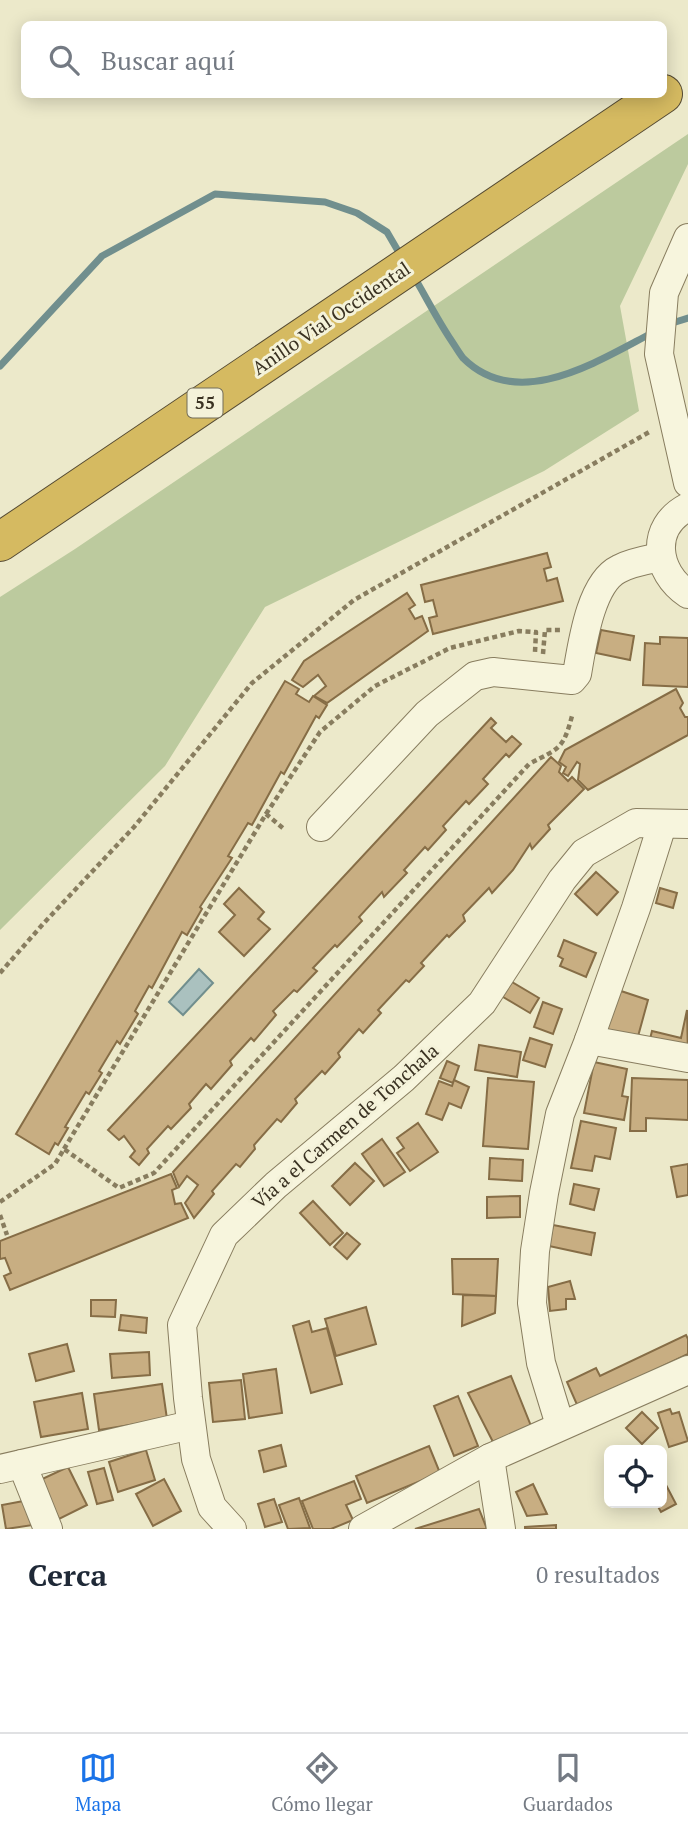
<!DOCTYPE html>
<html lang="es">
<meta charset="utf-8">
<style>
body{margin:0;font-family:"PT Serif",serif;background:#f6f6f7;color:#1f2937}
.controls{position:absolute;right:21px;bottom:21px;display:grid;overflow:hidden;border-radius:10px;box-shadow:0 4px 18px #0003}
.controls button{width:63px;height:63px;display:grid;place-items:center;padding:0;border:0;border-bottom:2px solid #e0e1e3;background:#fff;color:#1f2937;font:35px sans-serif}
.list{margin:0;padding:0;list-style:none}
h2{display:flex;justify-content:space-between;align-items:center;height:91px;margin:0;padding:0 28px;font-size:30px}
h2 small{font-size:23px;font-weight:400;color:#747a83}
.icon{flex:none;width:38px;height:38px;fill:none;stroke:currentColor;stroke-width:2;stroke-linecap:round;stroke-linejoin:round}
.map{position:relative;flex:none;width:688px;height:1529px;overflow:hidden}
.search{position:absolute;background:#fff;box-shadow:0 4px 18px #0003;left:21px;right:21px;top:21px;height:77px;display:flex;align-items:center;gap:18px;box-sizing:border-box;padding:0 24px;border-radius:10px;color:#747a83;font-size:26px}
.sheet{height:203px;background:#fff}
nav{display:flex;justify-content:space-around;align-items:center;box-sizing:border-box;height:98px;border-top:2px solid #e0e1e3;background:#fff;font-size:19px;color:#747a83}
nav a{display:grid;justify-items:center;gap:4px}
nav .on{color:#1a73e8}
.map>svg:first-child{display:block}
.green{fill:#bcca9e}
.water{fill:#aac1bf;stroke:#718f8e;stroke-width:2}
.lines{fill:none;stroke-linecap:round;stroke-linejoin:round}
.stream{stroke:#718f8e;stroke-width:7}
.building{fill:#c8ae82;stroke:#866d46;stroke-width:2}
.minor-casing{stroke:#887d5f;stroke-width:30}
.highway-casing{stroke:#564b33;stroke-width:40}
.path{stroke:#887d5f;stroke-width:4.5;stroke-dasharray:5 3.5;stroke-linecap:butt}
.minor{stroke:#f7f5dd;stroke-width:28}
.highway{stroke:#d5ba61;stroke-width:38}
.labels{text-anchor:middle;stroke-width:6;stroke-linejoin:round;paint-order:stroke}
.shield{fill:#f4f2d9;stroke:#726c59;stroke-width:2}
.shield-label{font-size:18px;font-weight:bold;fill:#3a3222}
.street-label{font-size:19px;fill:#3a3222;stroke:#f4f2d9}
</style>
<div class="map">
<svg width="688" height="1529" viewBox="0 0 688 1529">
<rect width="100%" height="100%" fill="#ece9ca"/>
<!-- green -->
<path class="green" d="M688,134V164L620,306L639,411L544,471L265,607L165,766L0,930V597L75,549Z"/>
<!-- water -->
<path class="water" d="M199,969L213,983L183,1015L169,1002Z"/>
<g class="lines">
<!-- stream -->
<g class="stream">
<path d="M413,275C426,297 437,319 451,340C455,346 459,353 463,358C518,413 598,361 652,333"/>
<path d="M669,324L688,318"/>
<path d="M0,366L102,256L215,194L325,202L357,213L387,232L401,256"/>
</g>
</g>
<!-- building -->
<g class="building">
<path d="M547,553L551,567L544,569L547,581L557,578L563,601L433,634L429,618L437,616L433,600L425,602L421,585Z"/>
<path d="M407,593L415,605L409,609L415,619L422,616L428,631L327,703L314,696L326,686L318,675L303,687L292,680L304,661Z"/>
<path d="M601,630L634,636L630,660L596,653Z"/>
<path d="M660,637L688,638V687L643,685L645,643L660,644Z"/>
<path d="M285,681L299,689L296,694L309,702L313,696L327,705L319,718L316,716L284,774L281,772L252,825L248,823L228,856L232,858L200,907L202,909L187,935L182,932L152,988L149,986L135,1011L138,1014L120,1044L117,1041L99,1071L102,1073L89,1094L86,1092L65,1127L68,1128L58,1145L55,1143L49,1154L16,1134Z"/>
<path d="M676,689L683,703L680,708L685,717H688V735L588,790L578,780L580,764L577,762L568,776L563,773L566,767L559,762L565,750Z"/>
<path d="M491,718L496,723L491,728L506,742L512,736L521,744L509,757L506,754L483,779L488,784L469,804L466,801L443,826L446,830L428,850L425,847L404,870L407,873L384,897L382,892L359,917L362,921L337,947L335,945L313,968L317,971L297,992L294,990L273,1011L276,1015L254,1041L251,1038L230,1061L232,1065L211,1089L206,1084L189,1104L191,1108L171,1129L168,1126L147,1149L149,1153L139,1165L130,1157L135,1151L124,1136L119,1140L108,1130Z"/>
<path d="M551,757L561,766L559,772L568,781L572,777L584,789L548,825L550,829L532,849L530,844L513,870L492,893L489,888L463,915L465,921L449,937L447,935L421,963L424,966L409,982L406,980L378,1010L381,1013L363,1033L359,1029L338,1053L340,1057L325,1074L322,1071L295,1099L297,1103L281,1122L277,1119L254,1145L255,1149L240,1167L236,1164L212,1191L214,1194L194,1218L185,1203L198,1185L187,1176L179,1187L173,1172Z"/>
<path d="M596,872L618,892L597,915L575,894Z"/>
<path d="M239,888L264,912L258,919L270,929L244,956L219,932L235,915L224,904Z"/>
<path d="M660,888L677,893L673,908L656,903Z"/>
<path d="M564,940L596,953L586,977L560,966L563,959L558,956Z"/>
<path d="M507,979L539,998L530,1013L498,994Z"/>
<path d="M618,990L648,1000L637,1040L603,1030Z"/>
<path d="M543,1002L562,1009L553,1034L534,1027Z"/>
<path d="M687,1010L688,1056L648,1047L652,1031L681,1038Z"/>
<path d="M530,1038L552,1045L545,1067L523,1060Z"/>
<path d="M479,1045L521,1052L517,1077L475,1070Z"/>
<path d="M447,1061L459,1066L453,1083L440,1078Z"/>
<path d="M594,1062L627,1069L622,1096L628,1097L624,1120L584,1113Z"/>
<path d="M488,1078L534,1082L528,1149L483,1146Z"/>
<path d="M632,1078L688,1080V1120L646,1118V1131H630Z"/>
<path d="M454,1080L469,1087L461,1108L449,1103L442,1120L426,1114L439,1081L452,1086Z"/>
<path d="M581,1121L616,1128L610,1159L595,1156L592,1171L571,1168Z"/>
<path d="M418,1123L438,1152L410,1171L397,1153L404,1148L397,1138Z"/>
<path d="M382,1139L405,1172L384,1186L362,1154Z"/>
<path d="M490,1158L523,1160L522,1181L489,1179Z"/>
<path d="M355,1163L374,1181L350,1205L332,1186Z"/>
<path d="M688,1164V1195L677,1197L671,1167Z"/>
<path d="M171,1174L177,1188L172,1190L175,1204L181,1203L188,1218L10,1290L4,1276L11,1273L5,1258L0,1259V1241Z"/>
<path d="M574,1184L599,1189L594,1210L570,1204Z"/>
<path d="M520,1196V1217L487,1218V1197Z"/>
<path d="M313,1201L343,1233L330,1245L300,1213Z"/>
<path d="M553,1225L595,1233L591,1255L549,1246Z"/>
<path d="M347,1233L360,1244L347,1259L334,1247Z"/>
<path d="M452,1259H498L496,1296L453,1294Z"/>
<path d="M570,1281L575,1299H566V1309L550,1311L548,1287Z"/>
<path d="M463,1295L496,1296L495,1313L462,1326Z"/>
<path d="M91,1300H116L115,1317L91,1316Z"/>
<path d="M366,1307L376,1344L336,1356L325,1319Z"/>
<path d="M121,1315L147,1318L146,1333L119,1330Z"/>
<path d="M309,1321L312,1332L327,1328L342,1384L311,1393L293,1326Z"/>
<path d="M686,1335L688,1339V1354L578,1407L567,1382L596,1368L600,1376Z"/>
<path d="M67,1344L74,1371L36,1381L29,1354Z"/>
<path d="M149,1352L150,1375L112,1378L110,1354Z"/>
<path d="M276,1369L282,1413L249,1418L243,1374Z"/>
<path d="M511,1376L531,1426L493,1442L468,1393Z"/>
<path d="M241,1380L245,1419L213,1422L209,1383Z"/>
<path d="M162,1384L167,1419L99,1430L94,1394Z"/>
<path d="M82,1393L88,1429L41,1437L34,1402Z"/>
<path d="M458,1396L478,1446L454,1456L434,1406Z"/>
<path d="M670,1409L672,1414L679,1412L688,1441L669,1447L658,1413Z"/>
<path d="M642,1412L658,1428L642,1444L626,1428Z"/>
<path d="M281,1445L286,1466L264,1472L259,1451Z"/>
<path d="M429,1446L440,1473L367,1503L356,1476Z"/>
<path d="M146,1450L155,1480L118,1492L109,1462Z"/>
<path d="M68,1467L87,1505L59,1519L40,1480Z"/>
<path d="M104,1468L113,1500L97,1504L88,1472Z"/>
<path d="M164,1479L181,1511L153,1526L136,1494Z"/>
<path d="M354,1481L361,1499L346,1505L353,1520L331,1529H313L302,1501Z"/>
<path d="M533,1484L547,1514L527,1516L516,1492Z"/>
<path d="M666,1485L676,1504L661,1512L656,1503H662V1487Z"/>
<path d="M299,1498L310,1528L288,1529L279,1505Z"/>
<path d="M274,1499L282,1522L265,1527L258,1504Z"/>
<path d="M29,1500L33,1525L6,1529L2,1505Z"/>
<path d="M479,1509L487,1529H415Z"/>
<path d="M556,1525V1529H525V1527Z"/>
</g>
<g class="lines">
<defs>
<g id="minor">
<path d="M688,238L664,293L659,354L688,483"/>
<path d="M688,507C649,527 655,572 688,594"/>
<path d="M321,827L427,714L475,676L493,672L572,680L577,674C582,646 590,583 619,569C632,562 647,560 661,557"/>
<path d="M589,1040L688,1058"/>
<path d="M560,1425L541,1363L532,1303L535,1251L544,1193L560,1114L589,1040L636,908L662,825"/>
<path d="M490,1458L501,1529"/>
<path d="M22,1464L48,1529"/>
<path d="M0,1469L191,1425"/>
<path d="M232,1529L212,1507L196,1459L188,1398L182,1325L224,1235L276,1185L404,1078L482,1003L562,880L584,853L636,823L688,824"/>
<path d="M363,1529L490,1458L688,1370"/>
</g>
<path id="highway" d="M0,542L663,94"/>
</defs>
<!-- minor casing -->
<use href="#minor" class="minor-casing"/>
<!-- highway casing -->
<use href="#highway" class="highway-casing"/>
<!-- path -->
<g class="path">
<path d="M543,654L545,630H561"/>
<path d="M266,814L320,732L375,686L450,648L519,631L536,632L535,652"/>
<path d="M0,973L43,924L134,827L252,683L354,600L651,431"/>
<path d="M64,1149L266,814L284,829"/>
<path d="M0,1202L55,1164L64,1149L119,1188L154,1173L529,764C559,748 563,750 572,716"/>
<path d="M0,1215L7,1235"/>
</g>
<!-- minor -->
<use href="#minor" class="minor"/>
<!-- highway -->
<use href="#highway" class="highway"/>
</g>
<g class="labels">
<!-- shield labels -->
<rect class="shield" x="187.5" y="388.5" width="35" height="29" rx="5"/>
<g class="shield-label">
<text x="205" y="409">55</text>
</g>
<!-- street labels -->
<g class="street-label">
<text transform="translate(331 318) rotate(-34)" y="7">Anillo Vial Occidental</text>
<text transform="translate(345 1126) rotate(-41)" y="7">Vía a el Carmen de Tonchala</text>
</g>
</g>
</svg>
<div class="controls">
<button><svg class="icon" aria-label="locate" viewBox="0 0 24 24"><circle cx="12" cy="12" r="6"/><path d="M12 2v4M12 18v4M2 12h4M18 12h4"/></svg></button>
</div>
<div class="search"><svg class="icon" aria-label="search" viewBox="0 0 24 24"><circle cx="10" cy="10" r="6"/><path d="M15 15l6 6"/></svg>Buscar aquí</div>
</div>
<section class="sheet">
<h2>Cerca<small>0 resultados</small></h2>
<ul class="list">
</ul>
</section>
<nav>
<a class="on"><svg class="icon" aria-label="map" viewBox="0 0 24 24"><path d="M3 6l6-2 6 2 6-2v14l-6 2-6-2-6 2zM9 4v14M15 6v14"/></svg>Mapa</a>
<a><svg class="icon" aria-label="directions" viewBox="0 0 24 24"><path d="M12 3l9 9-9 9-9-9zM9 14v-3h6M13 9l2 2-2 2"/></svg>Cómo llegar</a>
<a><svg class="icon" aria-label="saved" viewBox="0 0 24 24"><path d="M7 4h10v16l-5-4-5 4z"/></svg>Guardados</a>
</nav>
